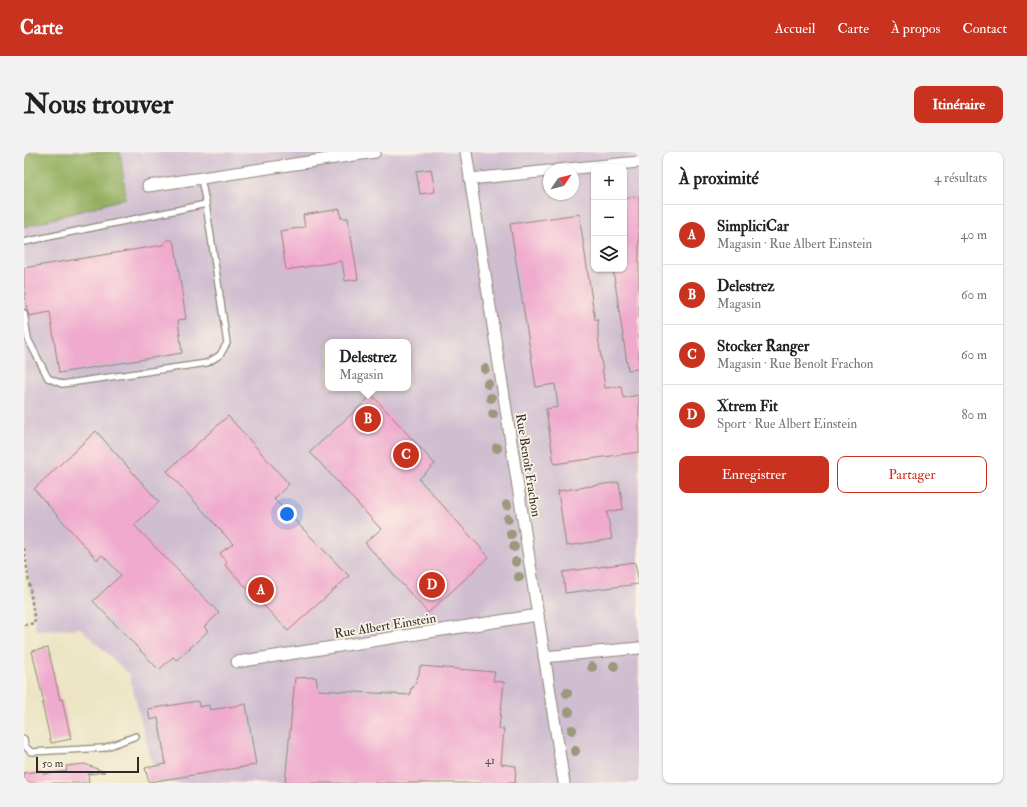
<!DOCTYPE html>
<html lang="fr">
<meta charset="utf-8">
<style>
body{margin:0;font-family:"IM FELL Double Pica",serif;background:#f2f2f2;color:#202124}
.controls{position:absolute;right:12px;top:12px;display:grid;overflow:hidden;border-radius:8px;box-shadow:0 1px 3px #0004}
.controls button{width:36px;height:36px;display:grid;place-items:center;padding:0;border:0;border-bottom:1px solid #e0e0e0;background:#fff;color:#202124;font:20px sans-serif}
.compass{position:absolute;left:519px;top:12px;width:36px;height:36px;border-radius:50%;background:#fff;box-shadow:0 1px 3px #0004;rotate:55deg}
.scale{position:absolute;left:12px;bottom:10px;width:103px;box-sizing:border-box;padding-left:4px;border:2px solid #2b2b2b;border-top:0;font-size:11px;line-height:14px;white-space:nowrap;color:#2b2b2b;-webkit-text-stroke:3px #fcf5e5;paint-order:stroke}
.you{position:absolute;left:263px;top:362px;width:14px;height:14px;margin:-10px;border:3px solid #fff;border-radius:50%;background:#1a73e8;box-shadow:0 0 0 6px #1a73e833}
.badge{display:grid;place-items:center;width:26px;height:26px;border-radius:50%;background:#c8321e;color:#fff;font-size:13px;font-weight:700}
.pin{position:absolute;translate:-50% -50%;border:2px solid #fff;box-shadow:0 1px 4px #0006}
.popup{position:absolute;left:301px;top:187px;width:86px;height:52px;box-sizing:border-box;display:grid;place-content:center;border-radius:8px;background:#fff;filter:drop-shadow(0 1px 3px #0005);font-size:13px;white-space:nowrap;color:#757577}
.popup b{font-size:15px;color:#202124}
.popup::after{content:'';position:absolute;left:50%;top:100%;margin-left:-8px;border:8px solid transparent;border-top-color:#fff}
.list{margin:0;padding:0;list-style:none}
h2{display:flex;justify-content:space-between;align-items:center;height:52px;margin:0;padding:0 16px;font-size:17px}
h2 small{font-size:13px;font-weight:400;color:#757577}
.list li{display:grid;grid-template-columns:26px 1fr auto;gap:12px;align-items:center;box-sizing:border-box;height:60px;padding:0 16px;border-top:1px solid #e0e0e0}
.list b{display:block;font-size:15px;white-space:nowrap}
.list p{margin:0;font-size:13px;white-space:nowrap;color:#757577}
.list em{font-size:13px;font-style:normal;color:#757577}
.actions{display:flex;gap:8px;padding:12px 16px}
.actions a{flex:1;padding:9px 0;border:1px solid #c8321e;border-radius:8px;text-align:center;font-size:14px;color:#c8321e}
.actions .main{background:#c8321e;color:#fff}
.icon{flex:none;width:22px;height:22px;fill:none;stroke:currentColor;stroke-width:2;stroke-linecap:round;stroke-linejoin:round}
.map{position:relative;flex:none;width:615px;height:631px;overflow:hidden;border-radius:8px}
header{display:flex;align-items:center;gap:24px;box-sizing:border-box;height:56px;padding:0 20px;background:#c8321e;color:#fff}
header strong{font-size:19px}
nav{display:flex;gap:22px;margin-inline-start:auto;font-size:14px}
.intro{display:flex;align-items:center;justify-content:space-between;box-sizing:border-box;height:96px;padding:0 24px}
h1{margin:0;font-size:28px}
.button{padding:10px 18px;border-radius:8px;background:#c8321e;color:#fff;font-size:14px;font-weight:700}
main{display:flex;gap:24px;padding:0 24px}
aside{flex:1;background:#fff;border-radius:8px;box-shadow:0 1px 3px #0004}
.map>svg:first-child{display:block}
.industrial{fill:#cfbdd0;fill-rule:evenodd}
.forest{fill:#94af61;stroke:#606d46}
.building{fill:#efaace}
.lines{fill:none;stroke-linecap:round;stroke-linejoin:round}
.service-casing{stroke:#8c8878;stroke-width:8}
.minor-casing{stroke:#8c8878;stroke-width:13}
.path{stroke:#8c8878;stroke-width:2.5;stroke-dasharray:3 3;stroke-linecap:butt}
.service{stroke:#fff;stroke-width:5.5}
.minor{stroke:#fff;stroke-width:11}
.tree{fill:#9a997b}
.labels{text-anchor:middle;stroke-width:3.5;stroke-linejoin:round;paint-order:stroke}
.number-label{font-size:11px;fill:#5c4b54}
.street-label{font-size:13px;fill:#2b2b2b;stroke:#fcf5e5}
</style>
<header>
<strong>Carte</strong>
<nav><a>Accueil</a><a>Carte</a><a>À propos</a><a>Contact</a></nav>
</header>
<div class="intro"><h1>Nous trouver</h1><a class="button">Itinéraire</a></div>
<main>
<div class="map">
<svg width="615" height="631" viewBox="0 0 615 631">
<rect width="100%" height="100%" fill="#fcf5e5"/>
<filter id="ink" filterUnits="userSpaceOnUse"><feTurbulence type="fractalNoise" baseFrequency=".025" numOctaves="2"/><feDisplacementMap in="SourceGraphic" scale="8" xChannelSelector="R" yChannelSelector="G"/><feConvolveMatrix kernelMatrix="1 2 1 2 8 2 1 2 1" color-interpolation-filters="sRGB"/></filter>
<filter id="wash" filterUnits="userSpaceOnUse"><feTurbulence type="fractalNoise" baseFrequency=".012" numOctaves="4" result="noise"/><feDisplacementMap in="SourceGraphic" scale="16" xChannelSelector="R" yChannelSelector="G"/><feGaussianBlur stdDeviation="0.9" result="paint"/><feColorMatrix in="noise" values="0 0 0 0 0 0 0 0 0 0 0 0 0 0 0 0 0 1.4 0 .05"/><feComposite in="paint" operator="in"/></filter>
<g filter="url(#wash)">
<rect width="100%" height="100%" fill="#ece5c5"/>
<!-- industrial -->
<path class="industrial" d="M96,0H615V631H133L105,522L56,476L12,479L0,396V75L103,46ZM570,15H600V117H570ZM525,18H549V42H525ZM304,190H384V236H304Z"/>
<!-- forest -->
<path class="forest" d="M0,0H96L102,46L0,75Z"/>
<g id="blocks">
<!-- building -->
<g class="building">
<path d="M407,17L411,40L396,42L392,19Z"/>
<path d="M615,44V217L604,218L589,117H600V47Z"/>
<path d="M316,57L317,66H324L334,127L321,129L318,109L262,118L256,79L281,75L279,63Z"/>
<path d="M555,62L571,168H574V184L581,236L597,234L599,246L615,243V300L530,312L522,257L534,255L531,232L512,235L486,72Z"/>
<path d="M143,88H148L151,93L162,167L154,168L158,201L35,221L26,160L5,164L3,158L0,137V116L139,93Z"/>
<path d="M348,243L411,312L395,327L465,405L404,461L341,391L357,377L286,300Z"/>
<path d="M204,264L265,332L250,347L325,424L264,479L201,413L203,411L196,401L209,392L143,319Z"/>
<path d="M72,279L135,350L110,373L195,461L180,475L184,479L153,508L149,505L135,518L69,449L97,423L78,403L73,408L10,337Z"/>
<path d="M595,330L599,357L583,360L588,387L542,394L534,339Z"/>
<path d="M611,410L615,432L541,441L539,420Z"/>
<path d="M24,496L36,548L38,547L47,587L27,591L18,551H20L8,499Z"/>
<path d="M396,514L471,520L469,529L480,530L475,577H480L477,612L492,614L491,631H261L271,526L292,525L294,538L386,543L387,536H389L395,522Z"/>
<path d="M174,549L175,555L185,553L186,558L222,552L232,613L125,630L121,616L142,612L134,566L126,568L124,557Z"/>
<path d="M61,612L81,620L64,622L65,631H0V621L18,619L19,622L43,619L42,614Z"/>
</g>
</g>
</g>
<g filter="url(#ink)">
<use href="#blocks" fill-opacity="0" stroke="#8c8878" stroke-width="1"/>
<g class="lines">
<defs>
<g id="service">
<path d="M0,90L182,52"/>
<path d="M0,161L4,187L24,226L38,232L183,211L196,203L203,191L182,52L177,26"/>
<path d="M0,587L1,594L7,600L80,596L112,584"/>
</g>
<g id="minor">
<path d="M442,0L540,631"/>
<path d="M532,18L615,10"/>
<path d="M446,27L525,19"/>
<path d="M124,34L351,0"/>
<path d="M520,505L615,496"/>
<path d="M213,510L514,463"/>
</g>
</defs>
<!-- service casing -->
<use href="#service" class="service-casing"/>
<!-- minor casing -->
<use href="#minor" class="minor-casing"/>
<!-- path -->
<path class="path" d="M0,396L11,471L0,473"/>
<!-- service -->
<use href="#service" class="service"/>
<!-- minor -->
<use href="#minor" class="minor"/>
</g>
<!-- trees -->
<g class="tree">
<circle cx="461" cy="217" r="5"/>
<circle cx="464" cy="232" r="5"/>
<circle cx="467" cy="246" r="5"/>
<circle cx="469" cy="262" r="5"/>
<circle cx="473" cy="296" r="5"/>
<circle cx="483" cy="353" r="5"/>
<circle cx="484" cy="367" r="5"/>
<circle cx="487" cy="382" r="5"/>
<circle cx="490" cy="395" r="5"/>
<circle cx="492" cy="410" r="5"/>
<circle cx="495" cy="425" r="5"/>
<circle cx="590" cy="514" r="5"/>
<circle cx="568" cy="515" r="5"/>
<circle cx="543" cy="541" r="5"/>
<circle cx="545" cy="560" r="5"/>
<circle cx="548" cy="578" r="5"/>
<circle cx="551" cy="599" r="5"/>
</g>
</g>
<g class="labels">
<!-- number labels -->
<g class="number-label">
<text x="466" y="612">41</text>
</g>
<!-- street labels -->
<g class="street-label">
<text transform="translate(505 313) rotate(81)" y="5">Rue Benoît Frachon</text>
<text transform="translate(361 473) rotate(-9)" y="5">Rue Albert Einstein</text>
</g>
</g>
</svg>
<div class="controls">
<button>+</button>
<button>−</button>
<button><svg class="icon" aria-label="layers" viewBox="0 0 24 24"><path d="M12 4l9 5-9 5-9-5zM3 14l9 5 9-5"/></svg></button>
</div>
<svg class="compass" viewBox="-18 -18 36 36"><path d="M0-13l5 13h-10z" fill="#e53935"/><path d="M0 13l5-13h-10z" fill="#757577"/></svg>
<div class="scale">50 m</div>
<div class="you"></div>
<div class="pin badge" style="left:237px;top:438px">A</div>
<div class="pin badge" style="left:344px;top:267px">B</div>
<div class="popup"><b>Delestrez</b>Magasin</div>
<div class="pin badge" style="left:382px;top:303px">C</div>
<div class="pin badge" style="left:408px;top:433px">D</div>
</div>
<aside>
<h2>À proximité<small>4 résultats</small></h2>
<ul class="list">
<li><span class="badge">A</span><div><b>SimpliciCar</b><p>Magasin · Rue Albert Einstein</p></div><em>40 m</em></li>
<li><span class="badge">B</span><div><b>Delestrez</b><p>Magasin</p></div><em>60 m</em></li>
<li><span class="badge">C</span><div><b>Stocker Ranger</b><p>Magasin · Rue Benoît Frachon</p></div><em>60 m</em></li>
<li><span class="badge">D</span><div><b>Xtrem Fit</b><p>Sport · Rue Albert Einstein</p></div><em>80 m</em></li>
</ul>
<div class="actions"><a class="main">Enregistrer</a><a>Partager</a></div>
</aside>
</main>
